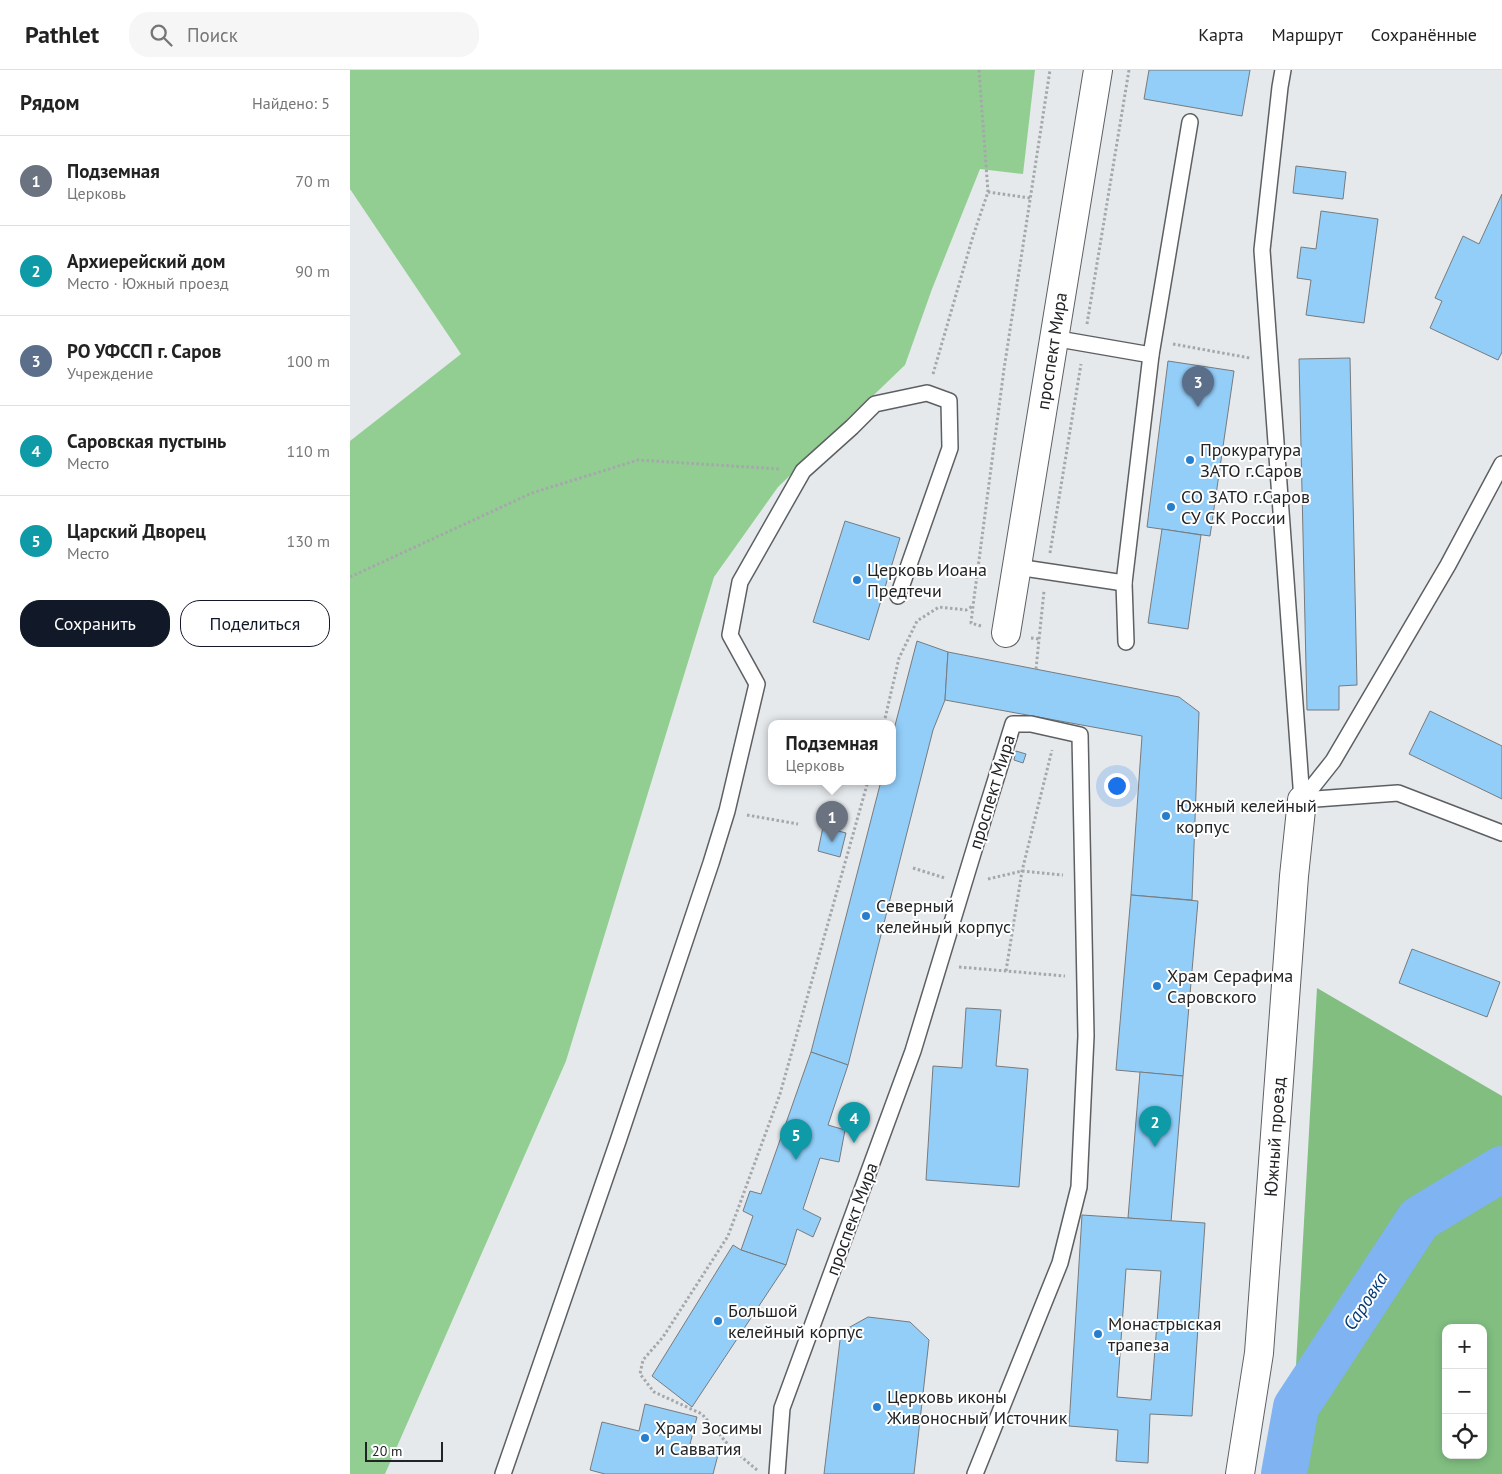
<!DOCTYPE html>
<html lang="ru">
<meta charset="utf-8">
<style>
body{margin:0;font-family:"PT Sans",sans-serif;background:#f6f6f6;color:#222}
.controls{position:absolute;right:15px;bottom:15px;display:grid;overflow:hidden;border-radius:10px;box-shadow:0 2px 8px #0003}
.controls button{width:45px;height:45px;display:grid;place-items:center;padding:0;border:0;border-bottom:1px solid #e0e0e0;background:#fff;color:#222;font:25px sans-serif}
.scale{position:absolute;left:15px;bottom:12px;width:78px;box-sizing:border-box;padding-left:5px;border:2px solid #222325;border-top:0;font-size:14px;line-height:18px;white-space:nowrap;color:#222325;-webkit-text-stroke:4px #fff;paint-order:stroke}
.you{position:absolute;left:766px;top:715px;width:18px;height:18px;margin:-12px;border:4px solid #fff;border-radius:50%;background:#1a73e8;box-shadow:0 0 0 8px #1a73e833}
.badge{display:grid;place-items:center;width:32px;height:32px;border-radius:50%;background:#111827;color:#fff;font-size:16px;font-weight:700}
.pin{position:absolute;translate:-50% -41px;filter:drop-shadow(0 1px 2px #0008)}
.pin::after{content:'';position:absolute;top:26px;width:18px;height:15px;background:inherit;clip-path:polygon(0 0,100% 0,50% 100%)}
.popup{position:absolute;left:418px;top:650px;width:128px;height:65px;box-sizing:border-box;display:grid;place-content:center;border-radius:10px;background:#fff;filter:drop-shadow(0 1px 4px #0005);font-size:16px;white-space:nowrap;color:#767676}
.popup b{font-size:19px;color:#222}
.popup::after{content:'';position:absolute;left:50%;top:100%;margin-left:-10px;border:10px solid transparent;border-top-color:#fff}
.list{margin:0;padding:0;list-style:none}
h2{display:flex;justify-content:space-between;align-items:center;height:65px;margin:0;padding:0 20px;font-size:21px}
h2 small{font-size:16px;font-weight:400;color:#767676}
.list li{display:grid;grid-template-columns:32px 1fr auto;gap:15px;align-items:center;box-sizing:border-box;height:90px;padding:0 20px;border-top:1px solid #e0e0e0}
.list b{display:block;font-size:19px;white-space:nowrap}
.list p{margin:0;font-size:16px;white-space:nowrap;color:#767676}
.list em{font-size:16px;font-style:normal;color:#767676}
.actions{display:flex;gap:10px;padding:15px 20px}
.actions a{flex:1;padding:11px 0;border:1px solid #111827;border-radius:20px;text-align:center;font-size:18px;color:#111827}
.actions .main{background:#111827;color:#fff}
.icon{flex:none;width:28px;height:28px;fill:none;stroke:currentColor;stroke-width:2;stroke-linecap:round;stroke-linejoin:round}
.map{position:relative;flex:none;width:1152px;height:1404px;overflow:hidden}
header{display:flex;align-items:center;gap:30px;box-sizing:border-box;height:70px;padding:0 25px;background:#fff;border-bottom:1px solid #e0e0e0}
header strong{font-size:24px}
nav{display:flex;gap:28px;margin-inline-start:auto;font-size:18px}
.search{width:350px;height:45px;background:#f6f6f6;display:flex;align-items:center;gap:12px;box-sizing:border-box;padding:0 18px;border-radius:20px;color:#767676;font-size:19px}
main{display:flex}
aside{flex:1;background:#fff}
.map>svg:first-child{display:block}
.green{fill:#92ce92}
.forest{fill:#81be80;fill-rule:evenodd}
.lines{fill:none;stroke-linecap:round;stroke-linejoin:round}
.river{stroke:#7fb3f2;stroke-width:46}
.building{fill:#93cef9;stroke:#777b7e;fill-rule:evenodd}
.service-casing{stroke:#5d6063;stroke-width:18}
.minor-casing{stroke:#5d6063;stroke-width:30}
.path{stroke:#a5a8ab;stroke-width:3;stroke-dasharray:2.5 2.5;stroke-linecap:butt}
.service{stroke:#fff;stroke-width:15}
.minor{stroke:#fff;stroke-width:28}
.poi-dot{fill:#267ecc;stroke:#fff;stroke-width:2}
.labels{text-anchor:middle;stroke-width:4;stroke-linejoin:round;paint-order:stroke}
.street-label{font-size:18px;fill:#222325;stroke:#fff}
.poi-label{font-size:18px;fill:#222325;stroke:#fff;text-anchor:start}
.water-label{font-size:19px;font-style:italic;fill:#073d76;stroke:#fff}
</style>
<header>
<strong>Pathlet</strong>
<div class="search"><svg class="icon" aria-label="search" viewBox="0 0 24 24"><circle cx="10" cy="10" r="6"/><path d="M15 15l6 6"/></svg>Поиск</div>
<nav><a>Карта</a><a>Маршрут</a><a>Сохранённые</a></nav>
</header>
<main>
<aside>
<h2>Рядом<small>Найдено: 5</small></h2>
<ul class="list">
<li><span class="badge" style="background:#6b7280">1</span><div><b>Подземная</b><p>Церковь</p></div><em>70 m</em></li>
<li><span class="badge" style="background:#0f9aa8">2</span><div><b>Архиерейский дом</b><p>Место · Южный проезд</p></div><em>90 m</em></li>
<li><span class="badge" style="background:#5c6f8a">3</span><div><b>РО УФССП г. Саров</b><p>Учреждение</p></div><em>100 m</em></li>
<li><span class="badge" style="background:#0f9aa8">4</span><div><b>Саровская пустынь</b><p>Место</p></div><em>110 m</em></li>
<li><span class="badge" style="background:#0f9aa8">5</span><div><b>Царский Дворец</b><p>Место</p></div><em>130 m</em></li>
</ul>
<div class="actions"><a class="main">Сохранить</a><a>Поделиться</a></div>
</aside>
<div class="map">
<svg width="1152" height="1404" viewBox="0 0 1152 1404">
<rect width="100%" height="100%" fill="#e5e9ec"/>
<!-- green -->
<path class="green" d="M0,0H685L673,104L630,99L582,219L555,295L428,417L364,507L216,991L35,1404H0V371L111,284L0,119Z"/>
<!-- forest -->
<path class="forest" d="M967,918L1152,1026V1404H940ZM1096,1258H1133V1385H1096Z"/>
<g class="lines">
<!-- river -->
<path class="river" d="M934,1404L946,1337L1069,1149L1152,1099"/>
</g>
<!-- building -->
<g class="building">
<path d="M799,0H900L892,46L794,29Z"/>
<path d="M946,96L996,102L993,129L943,123Z"/>
<path d="M1152,124V282L1148,290L1080,258L1092,231L1085,228L1113,166L1129,174Z"/>
<path d="M971,141L1028,149L1014,253L956,245L961,210L947,208L951,177L966,179Z"/>
<path d="M1000,288L1007,615L989,616V640H957L949,289Z"/>
<path d="M818,291L884,301L860,466L797,457Z"/>
<path d="M495,451L550,468L519,570L463,552Z"/>
<path d="M812,459L851,465L838,559L798,553Z"/>
<path d="M567,571L598,582L595,630L583,660L498,995L461,982L531,711H542V667Z"/>
<path d="M598,582L829,627L849,642L842,830L781,825L792,666L595,630Z"/>
<path d="M1080,641L1152,676V729L1059,684Z"/>
<path d="M666,681L676,684L673,693L664,690Z"/>
<path d="M473,757L496,763L490,787L468,781Z"/>
<path d="M781,825L848,831L833,1006L766,1000Z"/>
<path d="M1062,879L1150,912L1137,947L1049,913Z"/>
<path d="M616,938L651,940L646,996L678,999L669,1117L576,1110L583,996L612,998Z"/>
<path d="M461,982L498,995L478,1055L495,1060L489,1092L470,1088L453,1139L471,1148L463,1167L447,1159L436,1195L391,1180L403,1146L393,1141L400,1121L411,1124Z"/>
<path d="M790,1002L833,1006L821,1152L778,1148Z"/>
<path d="M732,1145L855,1153L842,1346L800,1344L798,1393L766,1391L768,1360L719,1356ZM776,1199L811,1201L801,1330L767,1327Z"/>
<path d="M383,1175L391,1180L436,1195L342,1337L302,1306Z"/>
<path d="M518,1247L560,1252L579,1270L564,1404H474L491,1262Z"/>
<path d="M295,1334L347,1347L340,1374L369,1381L363,1404H255L240,1400L252,1352L289,1361Z"/>
</g>
<g class="lines">
<defs>
<g id="service">
<path d="M933,0L930,17L912,180L952,730"/>
<path d="M703,268L801,285"/>
<path d="M667,497L774,513"/>
<path d="M776,572L774,513L801,285L840,52"/>
<path d="M952,730L983,691L1098,495L1152,394"/>
<path d="M952,730L1048,723L1152,763"/>
<path d="M153,1404L268,1071L361,793L377,741L407,614L380,565L390,512L453,401L502,357L525,334L577,323L599,331L600,378L548,526"/>
<path d="M427,1404L432,1338L563,981L631,757L663,654H681L730,665L736,966L729,1117L710,1193L625,1404"/>
</g>
<g id="minor">
<path d="M656,563L748,0"/>
<path d="M890,1404L909,1283L944,806L952,730"/>
</g>
</defs>
<!-- service casing -->
<use href="#service" class="service-casing"/>
<!-- minor casing -->
<use href="#minor" class="minor-casing"/>
<!-- path -->
<g class="path">
<path d="M629,0L638,122"/>
<path d="M737,254L779,0"/>
<path d="M823,274L900,288"/>
<path d="M583,304L623,166L638,122L680,128"/>
<path d="M700,483L731,294"/>
<path d="M0,507L182,423L288,390L430,399"/>
<path d="M631,556L621,553L623,536L654,299L700,0"/>
<path d="M681,568L689,569"/>
<path d="M686,599L694,521"/>
<path d="M534,653L549,588L567,551L589,537L616,540L623,536"/>
<path d="M397,745L448,754"/>
<path d="M563,798L595,808"/>
<path d="M638,809L672,801L713,805"/>
<path d="M609,897L715,906"/>
<path d="M656,901L672,801L702,680"/>
<path d="M407,1400L381,1378L352,1344L304,1322L290,1304L293,1290L313,1267L378,1166L430,1024L518,711"/>
</g>
<!-- service -->
<use href="#service" class="service"/>
<!-- minor -->
<use href="#minor" class="minor"/>
</g>
<!-- markers -->
<g class="poi-dot">
<circle cx="840" cy="390" r="5"/>
<circle cx="821" cy="437" r="5"/>
<circle cx="507" cy="510" r="5"/>
<circle cx="816" cy="746" r="5"/>
<circle cx="516" cy="846" r="5"/>
<circle cx="807" cy="916" r="5"/>
<circle cx="368" cy="1251" r="5"/>
<circle cx="748" cy="1264" r="5"/>
<circle cx="527" cy="1337" r="5"/>
<circle cx="295" cy="1368" r="5"/>
</g>
<g class="labels">
<!-- street labels -->
<g class="street-label">
<text transform="translate(702 281) rotate(-81)" y="6">проспект Мира</text>
<text transform="translate(642 722) rotate(-73)" y="6">проспект Мира</text>
<text transform="translate(925 1067) rotate(-86)" y="6">Южный проезд</text>
<text transform="translate(502 1149) rotate(-70)" y="6">проспект Мира</text>
</g>
<!-- poi labels -->
<g class="poi-label">
<text x="850" y="386">Прокуратура<tspan x="850" dy="21">ЗАТО г.Саров</tspan></text>
<text x="831" y="433">СО ЗАТО г.Саров<tspan x="831" dy="21">СУ СК России</tspan></text>
<text x="517" y="506">Церковь Иоана<tspan x="517" dy="21">Предтечи</tspan></text>
<text x="826" y="742">Южный келейный<tspan x="826" dy="21">корпус</tspan></text>
<text x="526" y="842">Северный<tspan x="526" dy="21">келейный корпус</tspan></text>
<text x="817" y="912">Храм Серафима<tspan x="817" dy="21">Саровского</tspan></text>
<text x="378" y="1247">Большой<tspan x="378" dy="21">келейный корпус</tspan></text>
<text x="758" y="1260">Монастрыская<tspan x="758" dy="21">трапеза</tspan></text>
<text x="537" y="1333">Церковь иконы<tspan x="537" dy="21">Живоносный Источник</tspan></text>
<text x="305" y="1364">Храм Зосимы<tspan x="305" dy="21">и Савватия</tspan></text>
</g>
<!-- water labels -->
<g class="water-label">
<text transform="translate(1015 1231) rotate(-57)" y="7">Саровка</text>
</g>
</g>
</svg>
<div class="controls">
<button>+</button>
<button>−</button>
<button><svg class="icon" aria-label="locate" viewBox="0 0 24 24"><circle cx="12" cy="12" r="6"/><path d="M12 2v4M12 18v4M2 12h4M18 12h4"/></svg></button>
</div>
<div class="scale">20 m</div>
<div class="you"></div>
<div class="pin badge" style="left:482px;top:772px;background:#6b7280">1</div>
<div class="popup"><b>Подземная</b>Церковь</div>
<div class="pin badge" style="left:805px;top:1077px;background:#0f9aa8">2</div>
<div class="pin badge" style="left:848px;top:337px;background:#5c6f8a">3</div>
<div class="pin badge" style="left:504px;top:1073px;background:#0f9aa8">4</div>
<div class="pin badge" style="left:446px;top:1090px;background:#0f9aa8">5</div>
</div>
</main>
